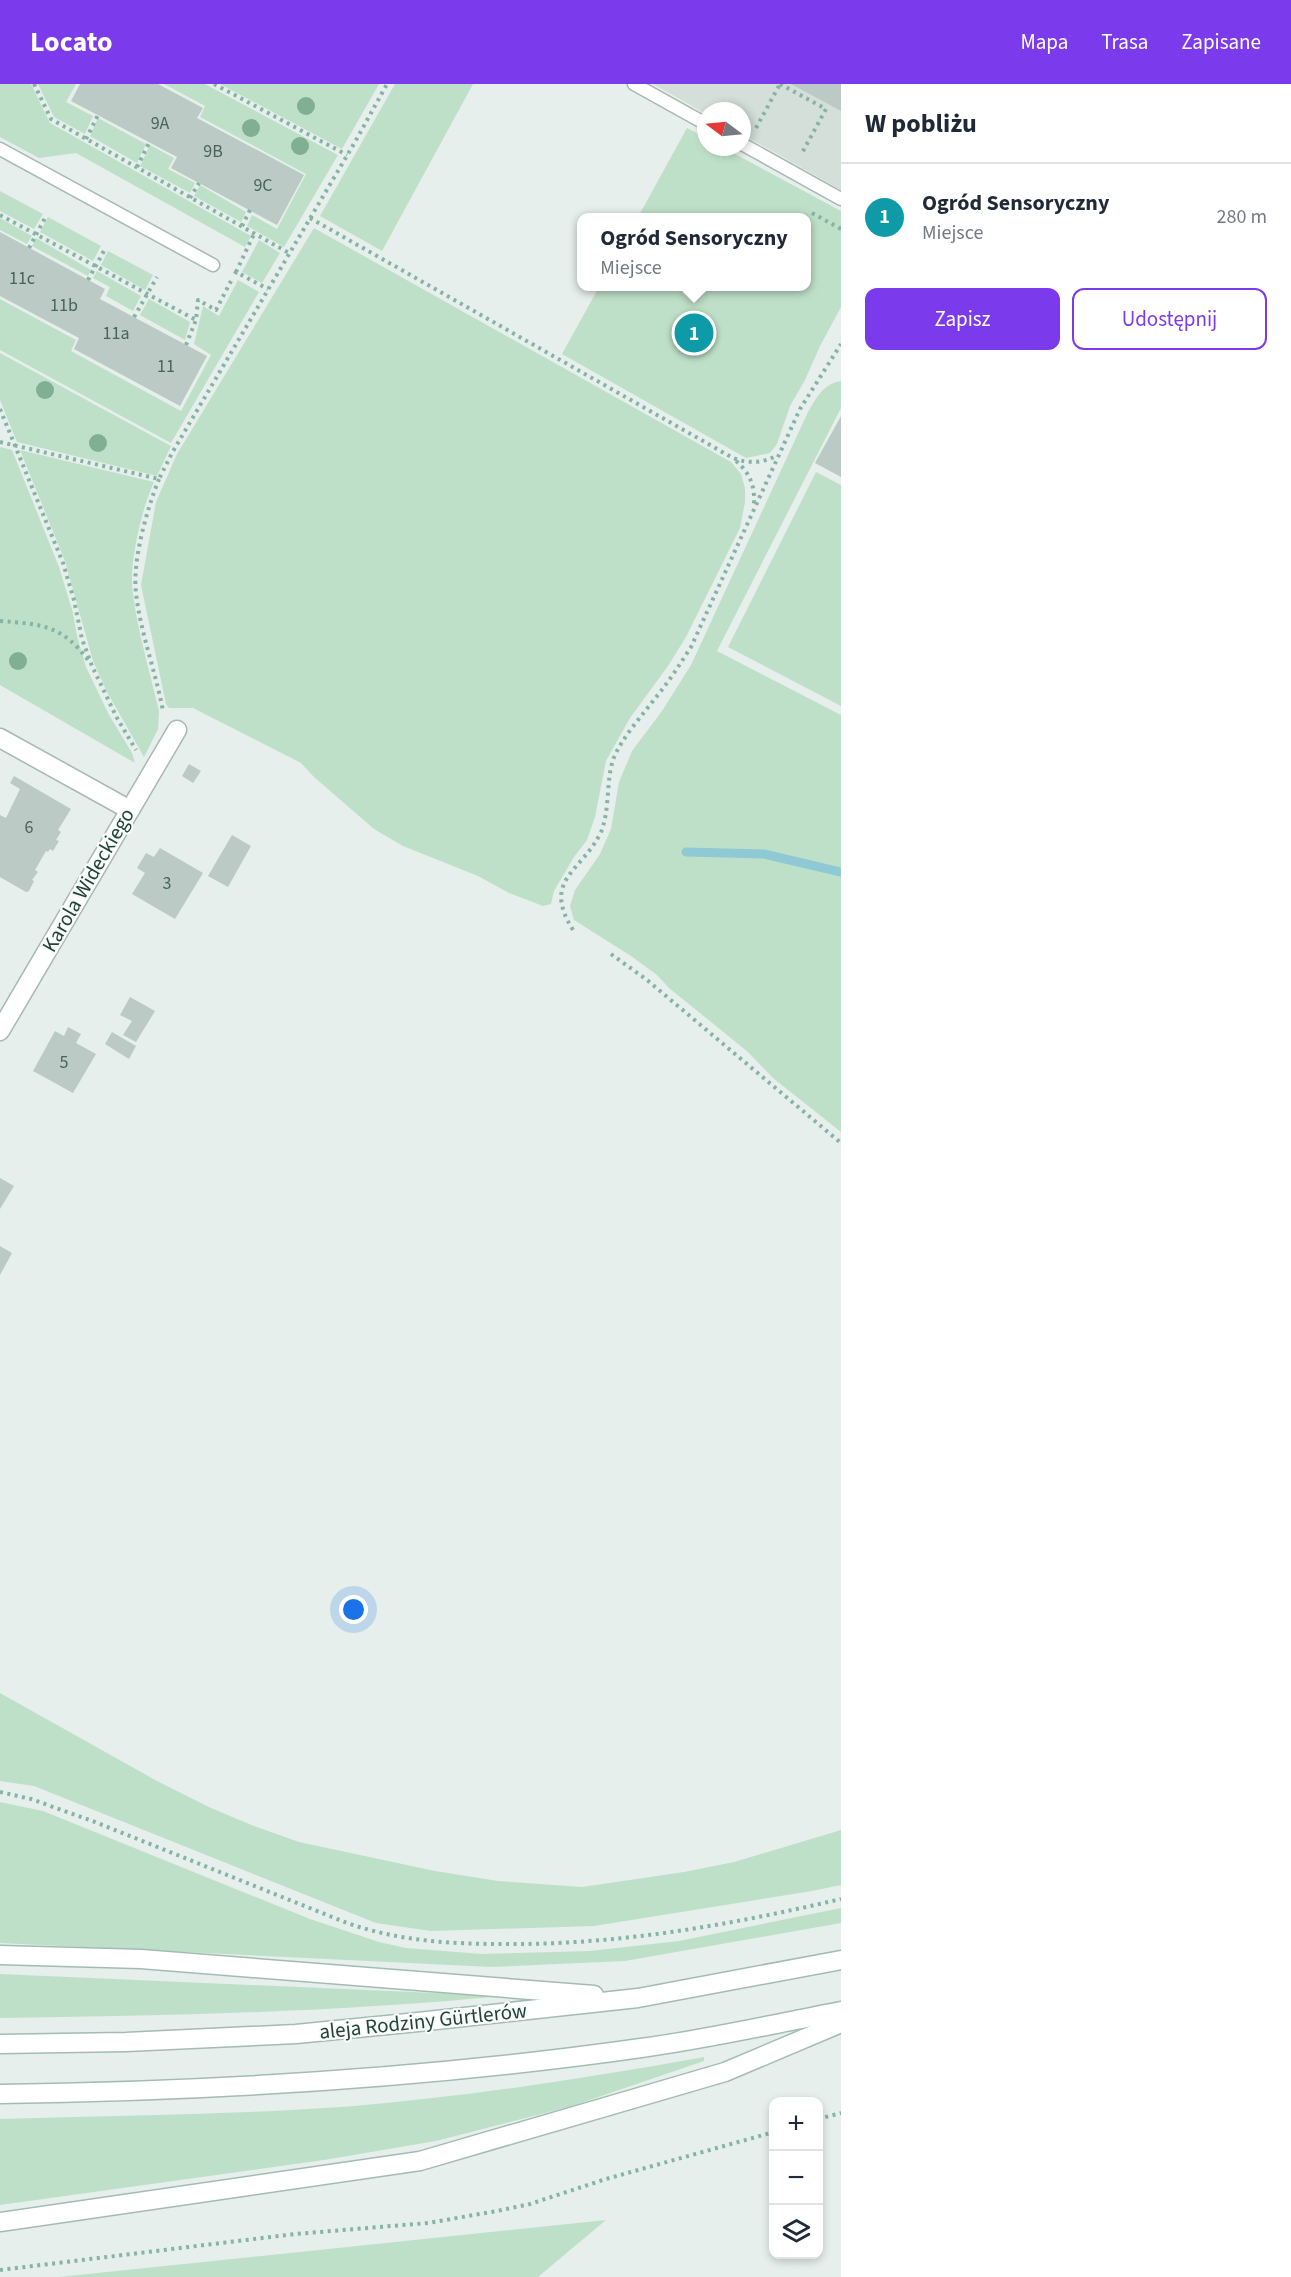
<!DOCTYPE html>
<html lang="pl">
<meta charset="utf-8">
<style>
body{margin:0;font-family:"Source Sans 3",sans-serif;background:#f6f6f7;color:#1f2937}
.controls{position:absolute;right:18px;bottom:18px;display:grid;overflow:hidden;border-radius:12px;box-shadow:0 3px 9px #0003}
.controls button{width:54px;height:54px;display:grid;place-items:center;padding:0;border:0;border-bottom:2px solid #e0e1e3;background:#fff;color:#1f2937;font:30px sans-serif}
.compass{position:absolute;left:697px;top:18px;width:54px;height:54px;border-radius:50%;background:#fff;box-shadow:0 3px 9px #0003;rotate:286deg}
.you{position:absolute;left:354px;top:1526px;width:21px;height:21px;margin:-15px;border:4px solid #fff;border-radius:50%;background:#1a73e8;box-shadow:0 0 0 9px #1a73e833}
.badge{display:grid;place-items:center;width:39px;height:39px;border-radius:50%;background:#7c3aed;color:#fff;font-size:20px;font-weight:700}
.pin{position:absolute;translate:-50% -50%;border:3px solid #fff;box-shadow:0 2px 6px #0006}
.popup{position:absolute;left:577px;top:129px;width:234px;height:78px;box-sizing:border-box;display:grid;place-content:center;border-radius:12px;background:#fff;filter:drop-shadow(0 2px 4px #0005);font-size:20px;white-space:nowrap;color:#747a83}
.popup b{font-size:22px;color:#1f2937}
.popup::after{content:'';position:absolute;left:50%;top:100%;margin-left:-12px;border:12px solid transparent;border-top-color:#fff}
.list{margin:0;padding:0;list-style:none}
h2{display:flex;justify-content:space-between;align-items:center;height:78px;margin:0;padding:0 24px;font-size:26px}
h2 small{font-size:20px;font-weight:400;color:#747a83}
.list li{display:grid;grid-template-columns:39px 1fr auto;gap:18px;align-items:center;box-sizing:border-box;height:108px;padding:0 24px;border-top:2px solid #e0e1e3}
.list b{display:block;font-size:22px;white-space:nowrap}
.list p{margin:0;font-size:20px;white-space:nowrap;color:#747a83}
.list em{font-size:20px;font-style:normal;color:#747a83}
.actions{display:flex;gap:12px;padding:18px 24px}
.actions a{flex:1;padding:14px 0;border:2px solid #7c3aed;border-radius:12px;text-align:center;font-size:21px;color:#7c3aed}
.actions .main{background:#7c3aed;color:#fff}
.icon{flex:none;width:33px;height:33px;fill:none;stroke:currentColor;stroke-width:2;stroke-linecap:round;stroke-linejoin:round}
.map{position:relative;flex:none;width:841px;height:2193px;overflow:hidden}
header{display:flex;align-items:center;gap:36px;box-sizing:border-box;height:84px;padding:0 30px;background:#7c3aed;color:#fff}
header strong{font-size:28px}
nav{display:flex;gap:33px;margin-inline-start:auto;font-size:21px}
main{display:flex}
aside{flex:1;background:#fff}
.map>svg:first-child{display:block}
.built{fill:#d4dfda}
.green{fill:#bfe0c8}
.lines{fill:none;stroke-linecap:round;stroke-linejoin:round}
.stream{stroke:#8ec9d4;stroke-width:9}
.building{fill:#bbcac4}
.service-casing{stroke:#a8b8b2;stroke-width:15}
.minor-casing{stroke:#a8b8b2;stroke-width:21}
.secondary-casing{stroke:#a4bbb3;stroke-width:21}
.path{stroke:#86b3a5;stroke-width:4;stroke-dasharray:3 4.5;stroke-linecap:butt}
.service{stroke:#fff;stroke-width:12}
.minor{stroke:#fff;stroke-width:18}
.secondary{stroke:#fff;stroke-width:18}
.tree{fill:#80af93}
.labels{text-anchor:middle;stroke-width:4.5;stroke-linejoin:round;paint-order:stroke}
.number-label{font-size:18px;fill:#4a645c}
.street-label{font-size:21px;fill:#24423a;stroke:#f7fbf9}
</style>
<header>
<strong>Locato</strong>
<nav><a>Mapa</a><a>Trasa</a><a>Zapisane</a></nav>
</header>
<main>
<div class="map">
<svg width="841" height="2193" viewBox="0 0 841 2193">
<rect width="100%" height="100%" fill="#e6efeb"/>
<!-- built -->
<path class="built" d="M653,0H841V106L742,50V27H706V30Z"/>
<!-- green -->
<g class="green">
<path d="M0,0H31L50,39L251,152L245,163L76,69L39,74L0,53Z"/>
<path d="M38,0H76L66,18L93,32L85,50L54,33Z"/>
<path d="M164,0H205L338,71L284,163L247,142L252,131L277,145L306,90L200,33L205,22Z"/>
<path d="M220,0H379L342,65Z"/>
<path d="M395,0H473L382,167L320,132Z"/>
<path d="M98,34L146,60L137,79L90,52Z"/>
<path d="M687,44L706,54V63H722L841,127V223L820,262L805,296L790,322L777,360L770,369L746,374L562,270L599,203L807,202V134L638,133Z"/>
<path d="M150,61L174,74L168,85L195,99L190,109L140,82Z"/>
<path d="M200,101L246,128L241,138L194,112Z"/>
<path d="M0,107L43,130L34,145L0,127Z"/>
<path d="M48,133L101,162L93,177L40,148Z"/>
<path d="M0,134L32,152L27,160L0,146Z"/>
<path d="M314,144L731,378L741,390L745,404V418L740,444L686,553L668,582L630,634L606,677L595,733L587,756L574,773L554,807L551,820L543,822L509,809L478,792L403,762L374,745L314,693L301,679L193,624H169L166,620L141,501L156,418L177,370Z"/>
<path d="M36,154L91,186L88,192L32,162Z"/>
<path d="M259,156L280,169L262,199L242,188Z"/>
<path d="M108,167L153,191L145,206L101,181Z"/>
<path d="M97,187L141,212L133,227L106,212L110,203L93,194Z"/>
<path d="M238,196L259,208L171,359L0,266V215L76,256L71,267L181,327L211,271L194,260L203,222L219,232Z"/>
<path d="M149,215L190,238L185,256L140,231Z"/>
<path d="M0,269L171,362L157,392L17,358L0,316Z"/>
<path d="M841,297V324L717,567L841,631V1048L773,994L748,968L669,904L657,891L631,872L574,836L570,822L575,806L600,770L611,745L619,698L632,667L662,627L691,581L808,328C817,313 823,300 841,297Z"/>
<path d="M0,363L12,366L59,483L73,529L77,552L86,583L108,629L132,669L135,679L0,601Z"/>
<path d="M20,366L154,398C142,424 128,481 133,510C138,549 150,588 159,627L158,645L144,673L107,608L93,577L65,477Z"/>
<path d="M816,388L841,401V622L728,563Z"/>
<path d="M0,1609L157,1697L211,1724L254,1742L299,1758L435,1787L498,1797L582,1803L684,1788L734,1778L841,1746V1801L812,1807L594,1842L431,1847L376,1839L34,1702L0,1697Z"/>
<path d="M0,1718L43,1727L310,1835L379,1858L406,1864L482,1870L590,1867L679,1857L841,1824V1839L625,1877L492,1883L0,1859Z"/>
<path d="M0,1890L504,1912C336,1928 168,1932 0,1934Z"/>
<path d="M704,1973V1977L572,2022L436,2057L324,2076L0,2121V2035C118,2031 236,2031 354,2022C471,2012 588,1994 704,1973Z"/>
<path d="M606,2136L538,2193H59Z"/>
</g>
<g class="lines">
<!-- stream -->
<path class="stream" d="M686,768L764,770L841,788"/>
</g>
<!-- building -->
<g class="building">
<path d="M80,0H158L203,24L197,34L304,91L277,141L171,84L177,73L71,17Z"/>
<path d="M791,0H841V27Z"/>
<path d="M0,148L105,205L100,215L207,272L180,322L74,265L79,254L0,212Z"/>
<path d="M841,332V393L815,379Z"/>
<path d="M189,680L201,687L193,699L182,692Z"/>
<path d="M14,692L71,725L58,746L61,748L56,756L59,757L53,767L50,765L48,768L46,767L35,786L38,788L32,796L34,797L29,807L26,808L0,793V731L6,734L20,705L10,699Z"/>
<path d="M232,751L251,762L228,803L208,792Z"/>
<path d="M160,764L203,789L175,835L132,810L145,789L137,784L146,769L154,773Z"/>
<path d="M130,913L155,927L136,958L123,951L132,937L120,931Z"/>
<path d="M68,943L81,950L76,959L96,970L73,1009L33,987L55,947L64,952Z"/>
<path d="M112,948L136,962L129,975L105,960Z"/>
<path d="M0,1094L14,1102L0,1125Z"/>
<path d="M0,1162L12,1169L0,1191Z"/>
</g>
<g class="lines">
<defs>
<g id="service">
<path d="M634,0L706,40"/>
<path d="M742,60L841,115"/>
<path d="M0,65L213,181"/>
</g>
<g id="minor">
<path d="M0,654L130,726"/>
<path d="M0,947L177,646"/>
</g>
<g id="secondary">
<path d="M0,1871L141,1875L594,1911"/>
<path d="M0,1960L126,1958L296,1950L418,1938L638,1914L841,1876"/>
<path d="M0,2010C214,2007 429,1994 641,1964C708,1955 774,1940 841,1927"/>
<path d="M0,2138L420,2077L725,1988L841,1939"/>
</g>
</defs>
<!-- service casing -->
<use href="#service" class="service-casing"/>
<!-- minor casing -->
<use href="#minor" class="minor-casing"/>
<!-- secondary casing -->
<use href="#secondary" class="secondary-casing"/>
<!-- path -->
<g class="path">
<path d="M34,0L51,35L289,169"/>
<path d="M214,0L347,71"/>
<path d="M780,0L826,25L802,69"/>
<path d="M756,44L780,0"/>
<path d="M86,55L98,31"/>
<path d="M137,83L149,59"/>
<path d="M190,114L199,99"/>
<path d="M812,129L841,145"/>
<path d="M0,131L196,236"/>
<path d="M310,134L733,374C748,380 764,379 778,371"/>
<path d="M242,142L250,126"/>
<path d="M29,164L46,132"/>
<path d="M236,188L254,150"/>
<path d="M235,190L236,188L268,205"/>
<path d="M88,196L105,165"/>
<path d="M134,233L157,193"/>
<path d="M186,261L196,236L198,216L216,226L231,197"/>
<path d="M0,325L63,479L74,516L82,555L92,582L117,634L136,666"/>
<path d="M0,358L159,395L172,369L355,58L387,0"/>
<path d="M736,377C750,389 755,402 754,420"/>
<path d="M159,395C147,425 132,477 136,509C140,547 156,589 163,627"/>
<path d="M0,537C41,540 62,541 88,576"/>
<path d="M573,846C541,795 582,788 601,748C610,726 606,697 613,676C620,656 644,629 657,612C670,596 680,580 691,563L800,325L841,260"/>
<path d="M611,870L647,896L841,1059"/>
<path d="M0,1708L31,1715L95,1738L347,1839C399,1857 450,1860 504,1860C618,1861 730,1841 841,1815"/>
<path d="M818,2035L841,2029"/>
<path d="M0,2186L295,2150L428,2139L497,2127L530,2120L606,2095L774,2048"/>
</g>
<!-- service -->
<use href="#service" class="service"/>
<!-- minor -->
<use href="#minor" class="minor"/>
<!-- secondary -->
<use href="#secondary" class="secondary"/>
</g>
<!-- trees -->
<g class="tree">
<circle cx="306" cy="22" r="9"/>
<circle cx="251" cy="44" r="9"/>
<circle cx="300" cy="62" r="9"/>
<circle cx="45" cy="306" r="9"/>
<circle cx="98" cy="359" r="9"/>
<circle cx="18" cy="577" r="9"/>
</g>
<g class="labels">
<!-- number labels -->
<g class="number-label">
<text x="160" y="45">9A</text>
<text x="213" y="73">9B</text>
<text x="263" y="107">9C</text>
<text x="22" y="200">11c</text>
<text x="64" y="227">11b</text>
<text x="116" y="255">11a</text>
<text x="166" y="288">11</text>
<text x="29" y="749">6</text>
<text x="167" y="805">3</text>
<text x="64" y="984">5</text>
</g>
<!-- street labels -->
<g class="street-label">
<text transform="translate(88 796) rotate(-60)" y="7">Karola Wideckiego</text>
<text transform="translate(423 1937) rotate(-6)" y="7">aleja Rodziny Gürtlerów</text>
</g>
</g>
</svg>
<div class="controls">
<button>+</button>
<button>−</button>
<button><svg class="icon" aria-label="layers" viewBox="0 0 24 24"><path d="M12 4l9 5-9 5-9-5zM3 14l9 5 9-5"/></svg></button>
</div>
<svg class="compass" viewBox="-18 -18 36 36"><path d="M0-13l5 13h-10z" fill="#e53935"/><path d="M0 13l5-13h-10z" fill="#747a83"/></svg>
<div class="you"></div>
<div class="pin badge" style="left:694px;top:249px;background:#0f9aa8">1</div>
<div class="popup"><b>Ogród Sensoryczny</b>Miejsce</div>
</div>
<aside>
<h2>W pobliżu<small></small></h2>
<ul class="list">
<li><span class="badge" style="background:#0f9aa8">1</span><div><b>Ogród Sensoryczny</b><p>Miejsce</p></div><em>280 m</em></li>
</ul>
<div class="actions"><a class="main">Zapisz</a><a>Udostępnij</a></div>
</aside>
</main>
